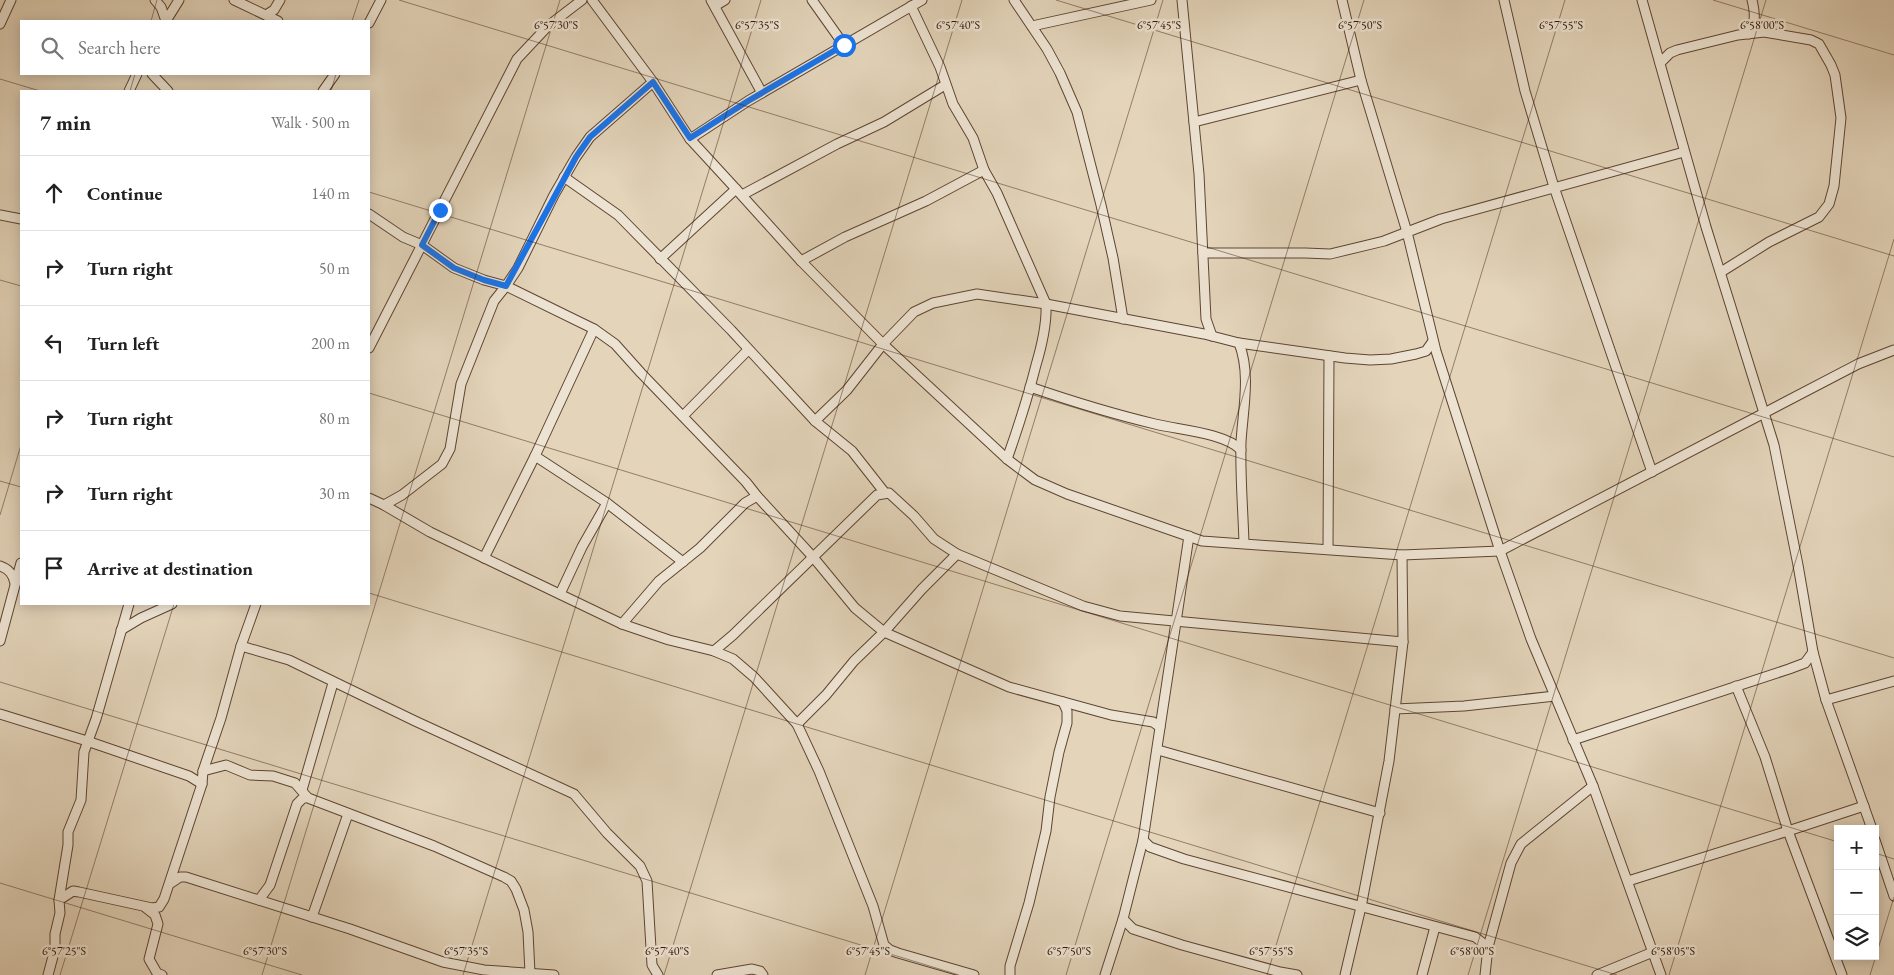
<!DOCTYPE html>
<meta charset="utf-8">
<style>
body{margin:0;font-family:"EB Garamond",serif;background:#f2f2f2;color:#222}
.controls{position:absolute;right:15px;bottom:15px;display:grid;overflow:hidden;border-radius:0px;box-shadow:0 2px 12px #0003}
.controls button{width:45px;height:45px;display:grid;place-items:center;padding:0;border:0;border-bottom:1px solid #e0e0e0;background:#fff;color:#222;font:25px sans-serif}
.stop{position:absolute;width:15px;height:15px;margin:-11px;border:4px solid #1a73e8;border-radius:50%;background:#fff}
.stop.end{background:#1a73e8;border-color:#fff;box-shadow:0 1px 5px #0008}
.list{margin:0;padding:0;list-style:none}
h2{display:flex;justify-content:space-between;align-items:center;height:65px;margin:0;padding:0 20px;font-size:21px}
h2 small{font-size:16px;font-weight:400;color:#767676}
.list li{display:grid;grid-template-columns:32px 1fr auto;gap:15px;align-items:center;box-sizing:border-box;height:75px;padding:0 20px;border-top:1px solid #e0e0e0}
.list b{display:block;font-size:19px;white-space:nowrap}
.list em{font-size:16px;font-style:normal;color:#767676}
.icon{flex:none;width:28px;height:28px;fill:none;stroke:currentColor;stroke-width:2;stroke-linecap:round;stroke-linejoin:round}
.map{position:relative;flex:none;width:1894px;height:975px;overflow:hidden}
.search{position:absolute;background:#fff;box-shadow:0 2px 12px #0003;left:20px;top:20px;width:350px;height:55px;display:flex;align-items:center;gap:12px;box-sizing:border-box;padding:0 18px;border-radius:0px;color:#767676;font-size:19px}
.panel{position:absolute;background:#fff;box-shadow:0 2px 12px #0003;left:20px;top:90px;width:350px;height:515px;border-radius:0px}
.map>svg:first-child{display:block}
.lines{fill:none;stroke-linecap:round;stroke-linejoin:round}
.minor-casing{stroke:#5e4532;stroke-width:11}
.minor{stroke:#ede3d2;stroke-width:9}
.route{stroke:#1a73e8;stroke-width:6}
.ticks{fill:none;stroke:#321505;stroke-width:1;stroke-opacity:0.45}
.ticks-label{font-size:12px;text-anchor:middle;fill:#321505;stroke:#ede3d2;stroke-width:5;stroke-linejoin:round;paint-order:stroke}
</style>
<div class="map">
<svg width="1894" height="975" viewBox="0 0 1894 975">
<rect width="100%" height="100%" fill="#e3d4ba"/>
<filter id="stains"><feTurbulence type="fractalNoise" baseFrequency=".004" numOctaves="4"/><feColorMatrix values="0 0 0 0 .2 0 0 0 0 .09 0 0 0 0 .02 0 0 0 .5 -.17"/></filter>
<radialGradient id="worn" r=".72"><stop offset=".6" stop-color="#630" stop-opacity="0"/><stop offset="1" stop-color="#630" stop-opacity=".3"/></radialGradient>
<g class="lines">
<defs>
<g id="minor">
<path d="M155,0L161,7L166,21"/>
<path d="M234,0L278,21"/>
<path d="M592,0L653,82L690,139L736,189L801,261L883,344L1007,459L1035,480L1067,494L1202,541L1402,555L1500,551L1858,364L1894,350"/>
<path d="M711,0L762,93"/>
<path d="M812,0L844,45"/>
<path d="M1014,0L1047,49L1060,73L1077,112L1101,205L1113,258L1123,319"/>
<path d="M1182,0L1199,174L1206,319L1212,336"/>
<path d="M1342,0L1361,80L1407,232L1436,351L1500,551L1531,639L1593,786L1661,975"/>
<path d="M1504,0L1525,91L1554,187L1652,472"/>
<path d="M1642,0L1706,227L1774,445L1798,565L1813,652L1826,700L1872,829"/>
<path d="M715,6L725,0"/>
<path d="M911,6L940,67L953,104L973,138L984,170L997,193L1046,304C1047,325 1042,345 1036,365C1028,397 1018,428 1007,459"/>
<path d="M266,15L274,10L280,0"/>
<path d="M166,21L179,0"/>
<path d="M369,23L381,0"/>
<path d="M0,24L11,0"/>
<path d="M1032,26L1151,0"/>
<path d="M1749,34C1756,22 1755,12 1752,0"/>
<path d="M1660,63L1670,53L1677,50L1738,35L1764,32L1811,40L1819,44L1831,65L1835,75L1841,118L1834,186L1829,204L1819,217L1769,242L1721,272"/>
<path d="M152,74L168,91"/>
<path d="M129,91L137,74"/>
<path d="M323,91L335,74"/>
<path d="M1194,122L1361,80"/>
<path d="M690,139L748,101L922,0"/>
<path d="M564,177L618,215L731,330L815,421L852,451L885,493"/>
<path d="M742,195L837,144L884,122L945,85"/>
<path d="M369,214L403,237L422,245L454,268L484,280L506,286L594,329L615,344L641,373L746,482L757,496L813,557L855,608L884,632L1009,687L1111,715L1153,722L1160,727"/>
<path d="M0,215L21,219"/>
<path d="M1203,253H1305L1330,254L1384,241L1441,219L1684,152"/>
<path d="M660,259L736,189"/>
<path d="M801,261L845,237L926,201L984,170"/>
<path d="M1239,343C1251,374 1243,409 1241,442C1240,475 1243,510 1244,543"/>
<path d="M369,348L517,59L548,26L582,0"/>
<path d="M1030,387C1071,401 1113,414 1155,424C1179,430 1225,433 1241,450"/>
<path d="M683,416L748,350"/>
<path d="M815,421L847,390L883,344L914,312L933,303L977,294L1046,304L1204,334L1239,343L1345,358L1370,360L1391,359L1416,354L1426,351L1433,341"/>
<path d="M535,456L607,503L683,562"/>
<path d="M369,498L384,505L430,532L622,624L669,640L714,651L733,659L754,677L797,724L819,771L873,906L884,945L890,950L898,953L974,975"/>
<path d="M384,505L402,495L442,464L450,449L461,384L494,301L506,286L518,268L554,195L576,157L590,137L653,82"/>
<path d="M1328,549L1329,356"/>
<path d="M484,558L535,456L594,329"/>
<path d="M0,566C9,569 13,574 15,583"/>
<path d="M560,594L582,547L607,503"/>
<path d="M622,624L659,581L700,548L745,503L757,496"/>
<path d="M121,630L141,618L172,604"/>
<path d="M0,641L21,563"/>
<path d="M241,646L289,660L415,721L574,794L607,833L640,866L647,881L652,965L658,975"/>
<path d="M714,651L733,635L877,495L889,493L914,516L934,539L957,554L1083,606L1120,616L1403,642"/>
<path d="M1736,686L1765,757L1788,831L1842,975"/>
<path d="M1826,700L1894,681"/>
<path d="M1395,709L1464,706L1555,696"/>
<path d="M0,714L87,741L189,776L202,784"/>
<path d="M797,724L826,695L854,661L884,632L922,589L957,554"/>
<path d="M1573,740L1789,669L1805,663L1813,652"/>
<path d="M1158,750L1380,813"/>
<path d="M203,771L226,765L250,775L273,776L295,783L308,798L434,846L504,877L511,881L516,889L524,910L528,932L530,973"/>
<path d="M302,790L333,683"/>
<path d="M1143,840L1150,847L1184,859L1475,937L1488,947"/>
<path d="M1875,840L1894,896"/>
<path d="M1628,881L1788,831L1864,806"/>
<path d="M171,883L180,877H186L350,929L443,962L484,970L554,975"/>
<path d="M59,900L68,845V832L81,800L84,752L96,719L129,604"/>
<path d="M259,900L270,885L297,804L302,799L307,797"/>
<path d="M146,908L155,915L158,924L149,959L157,973L162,975"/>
<path d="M312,917L348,814"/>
<path d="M1123,919L1133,929L1182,945L1280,972L1297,975"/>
<path d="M48,975L55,949V934L60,913L59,900L73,891L79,892L152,908L159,907L164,899L202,784L203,771L221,718L241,646L256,604"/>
<path d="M717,975L752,969L760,971L763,975"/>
<path d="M1010,975V966L1029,903L1046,831L1050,797L1059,752L1067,723V711L1063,702"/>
<path d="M1105,975L1123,919L1143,840L1189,536"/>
<path d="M1345,975L1361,907L1389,761L1403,642L1402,555"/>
<path d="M1422,975L1435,927"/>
<path d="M1485,975L1488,947L1511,863L1521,844L1593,786"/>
<path d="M1597,975L1653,952"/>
</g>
</defs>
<!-- minor casing -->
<use href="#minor" class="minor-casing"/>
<!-- minor -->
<use href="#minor" class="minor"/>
</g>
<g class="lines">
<!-- route -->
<path class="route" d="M440,210L422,245L454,268L484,280L506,286L576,157L590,137L653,82L690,138L748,101L844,45"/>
</g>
<!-- ticks -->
<path class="ticks" d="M399,0L1894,457M1056,0L1894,256M1713,0L1894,55M151,21L157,0M352,21L359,0M0,79L40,91M130,91L135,74M331,91L336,74M369,192L1894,658M0,280L21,286M369,393L1838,842M0,481L21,487M0,515L21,445M369,593L1617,975M0,682L959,975M1875,853L1894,859M0,883L302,975M60,975L174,604M262,975L560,0M463,975L761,0M664,975L962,0M865,975L1163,0M1066,975L1364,0M1267,975L1565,0M1468,975L1766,0M1669,975L1894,239M1870,975L1894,897"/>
<g class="ticks-label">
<text x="556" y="29">6°57'30"S</text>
<text x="757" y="29">6°57'35"S</text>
<text x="958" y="29">6°57'40"S</text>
<text x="1159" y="29">6°57'45"S</text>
<text x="1360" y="29">6°57'50"S</text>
<text x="1561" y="29">6°57'55"S</text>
<text x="1762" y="29">6°58'00"S</text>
<text x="64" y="955">6°57'25"S</text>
<text x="265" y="955">6°57'30"S</text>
<text x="466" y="955">6°57'35"S</text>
<text x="667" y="955">6°57'40"S</text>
<text x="868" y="955">6°57'45"S</text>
<text x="1069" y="955">6°57'50"S</text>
<text x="1271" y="955">6°57'55"S</text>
<text x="1472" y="955">6°58'00"S</text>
<text x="1673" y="955">6°58'05"S</text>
</g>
<rect width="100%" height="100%" filter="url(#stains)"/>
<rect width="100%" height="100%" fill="url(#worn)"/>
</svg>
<div class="controls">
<button>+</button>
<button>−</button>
<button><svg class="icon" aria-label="layers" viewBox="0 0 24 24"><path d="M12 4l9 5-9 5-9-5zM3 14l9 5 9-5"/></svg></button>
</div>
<div class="stop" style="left:844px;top:45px"></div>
<div class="stop end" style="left:440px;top:210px"></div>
<div class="search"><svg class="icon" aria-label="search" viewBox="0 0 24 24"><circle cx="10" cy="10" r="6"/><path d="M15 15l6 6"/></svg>Search here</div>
<section class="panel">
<h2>7 min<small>Walk · 500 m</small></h2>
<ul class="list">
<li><svg class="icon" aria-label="ahead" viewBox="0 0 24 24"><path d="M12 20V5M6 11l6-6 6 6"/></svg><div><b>Continue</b></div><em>140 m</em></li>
<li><svg class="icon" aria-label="right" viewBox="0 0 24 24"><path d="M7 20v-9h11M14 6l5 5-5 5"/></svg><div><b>Turn right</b></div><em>50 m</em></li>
<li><svg class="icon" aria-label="left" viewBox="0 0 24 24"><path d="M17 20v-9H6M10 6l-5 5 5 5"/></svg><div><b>Turn left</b></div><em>200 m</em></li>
<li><svg class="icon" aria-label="right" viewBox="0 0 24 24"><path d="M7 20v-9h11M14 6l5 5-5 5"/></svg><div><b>Turn right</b></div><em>80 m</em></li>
<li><svg class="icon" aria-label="right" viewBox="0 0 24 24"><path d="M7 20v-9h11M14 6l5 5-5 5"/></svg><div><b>Turn right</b></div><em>30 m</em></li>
<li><svg class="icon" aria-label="arrive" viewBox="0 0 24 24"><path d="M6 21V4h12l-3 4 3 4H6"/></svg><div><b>Arrive at destination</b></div></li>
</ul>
</section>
</div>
